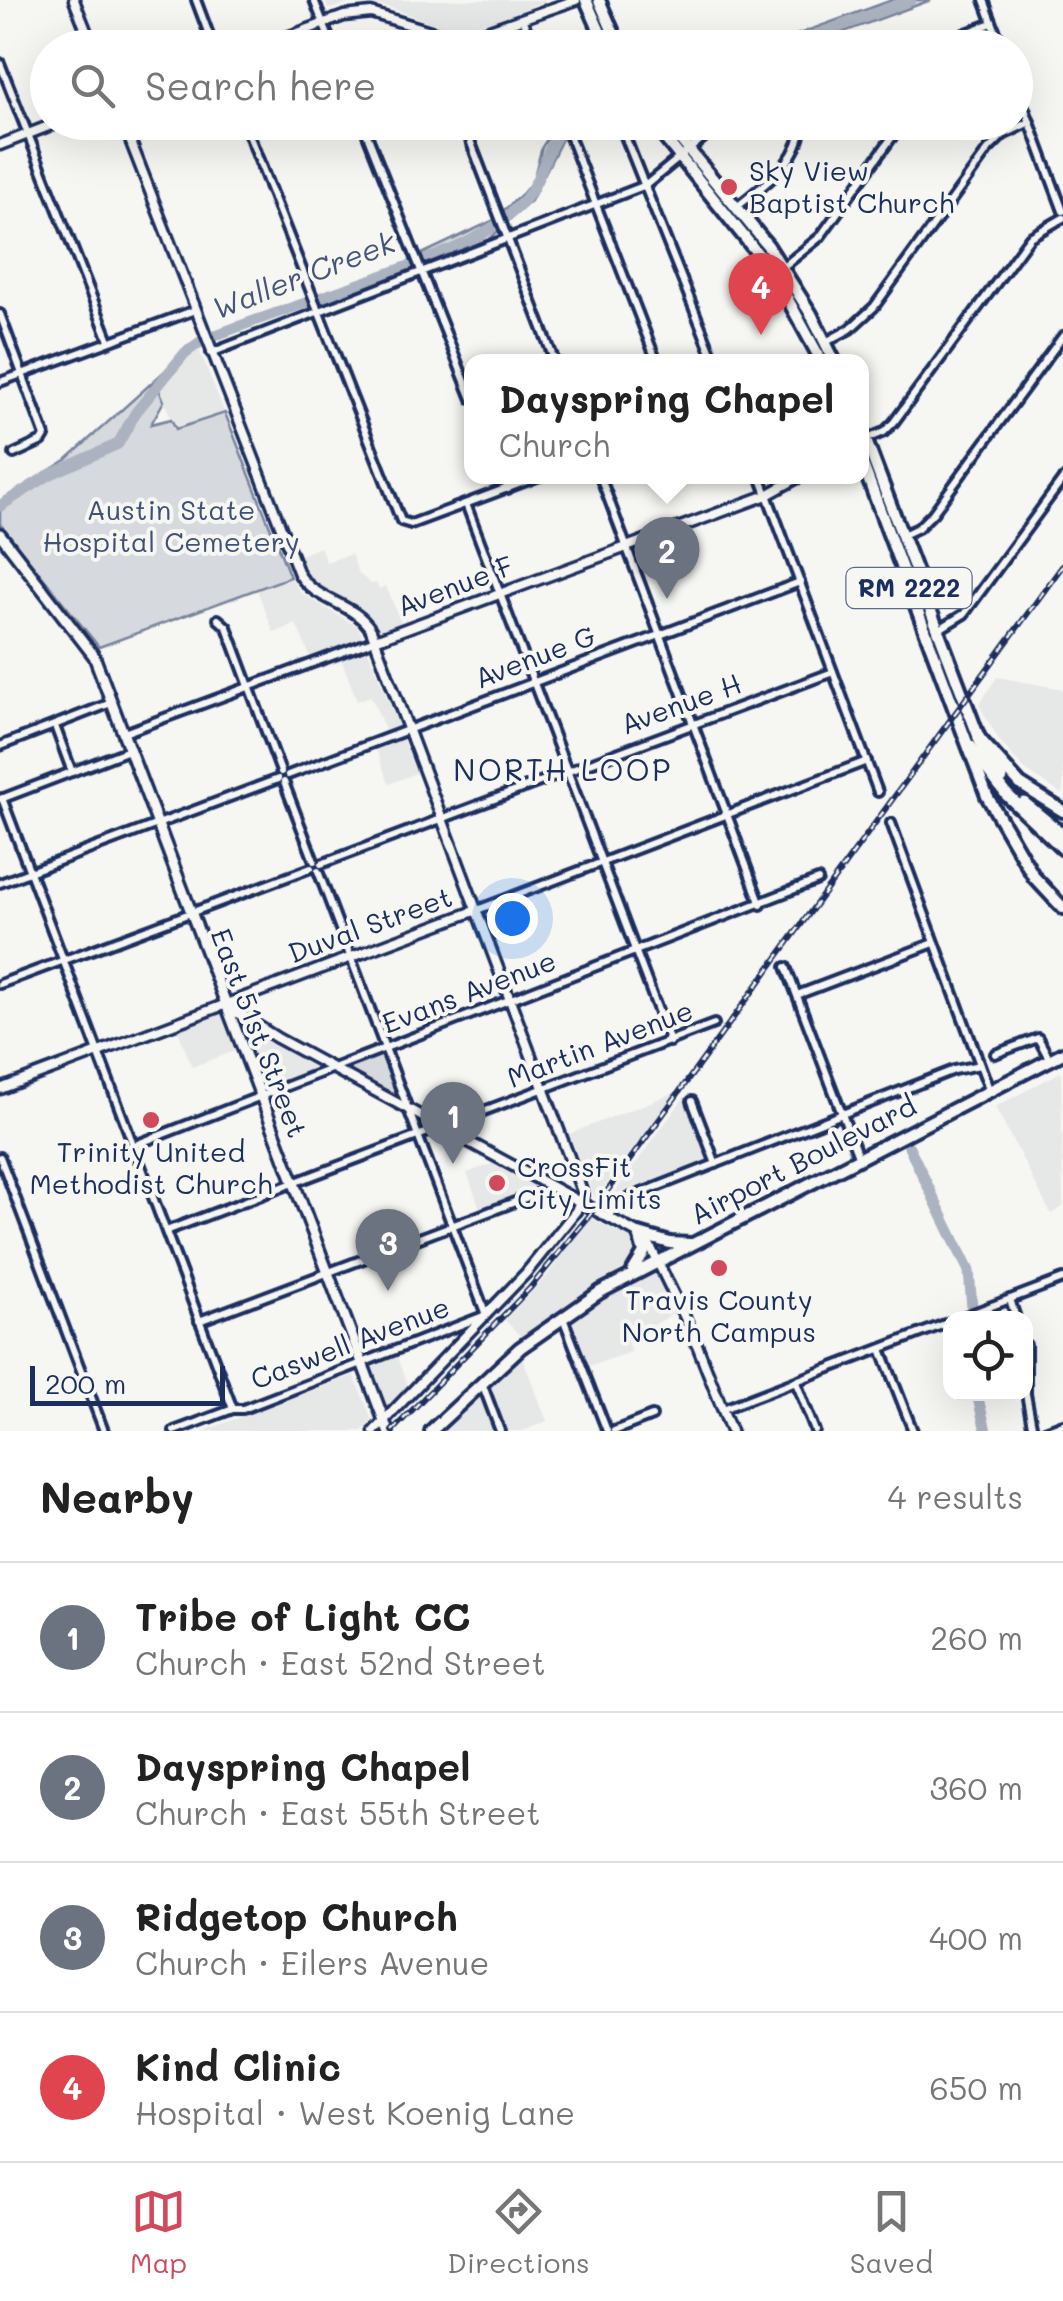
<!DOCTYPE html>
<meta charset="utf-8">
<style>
body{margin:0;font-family:Mali,sans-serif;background:#f2f2f2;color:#222}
.controls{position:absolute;right:30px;bottom:30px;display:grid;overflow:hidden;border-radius:20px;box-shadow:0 10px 40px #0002}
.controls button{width:90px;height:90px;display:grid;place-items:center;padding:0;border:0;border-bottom:2px solid #e0e0e0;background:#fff;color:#222;font:50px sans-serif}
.scale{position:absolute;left:30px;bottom:25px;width:195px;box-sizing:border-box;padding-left:10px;border:5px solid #1b2f5e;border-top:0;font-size:28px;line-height:35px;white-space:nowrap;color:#1b2f5e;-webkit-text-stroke:8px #f6f6f2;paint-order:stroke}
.you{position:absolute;left:512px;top:918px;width:35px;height:35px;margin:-25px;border:8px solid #fff;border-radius:50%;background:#1a73e8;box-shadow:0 0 0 15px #1a73e833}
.badge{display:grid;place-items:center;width:65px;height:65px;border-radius:50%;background:#d1495b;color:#fff;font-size:32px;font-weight:700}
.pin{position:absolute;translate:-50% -82px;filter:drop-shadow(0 2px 5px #0008)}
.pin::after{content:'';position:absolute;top:52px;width:35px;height:30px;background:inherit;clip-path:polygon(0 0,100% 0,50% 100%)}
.popup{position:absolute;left:464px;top:354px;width:405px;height:130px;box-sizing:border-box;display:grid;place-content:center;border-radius:20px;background:#fff;filter:drop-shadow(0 2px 8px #0005);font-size:32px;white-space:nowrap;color:#767676}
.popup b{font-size:38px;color:#222}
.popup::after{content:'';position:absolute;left:50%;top:100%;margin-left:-20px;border:20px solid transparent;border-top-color:#fff}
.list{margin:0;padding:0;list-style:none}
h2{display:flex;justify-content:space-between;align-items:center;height:130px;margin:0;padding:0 40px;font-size:42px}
h2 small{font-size:32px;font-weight:400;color:#767676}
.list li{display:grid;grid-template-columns:65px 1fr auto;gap:30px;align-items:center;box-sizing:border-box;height:150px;padding:0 40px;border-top:2px solid #e0e0e0}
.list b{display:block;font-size:38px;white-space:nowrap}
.list p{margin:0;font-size:32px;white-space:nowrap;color:#767676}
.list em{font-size:32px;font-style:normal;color:#767676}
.icon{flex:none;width:55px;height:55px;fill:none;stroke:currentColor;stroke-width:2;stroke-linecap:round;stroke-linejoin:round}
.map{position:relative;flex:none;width:1063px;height:1431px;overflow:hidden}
.search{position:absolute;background:#fff;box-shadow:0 10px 40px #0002;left:30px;right:30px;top:30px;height:110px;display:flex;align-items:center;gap:25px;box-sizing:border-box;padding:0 35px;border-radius:55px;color:#767676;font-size:38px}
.sheet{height:730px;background:#fff}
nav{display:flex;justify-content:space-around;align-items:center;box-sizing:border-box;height:140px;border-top:2px solid #e0e0e0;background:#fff;font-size:28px;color:#767676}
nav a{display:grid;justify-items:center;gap:5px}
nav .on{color:#d1495b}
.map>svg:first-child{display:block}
.built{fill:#e6e7e7}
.green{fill:#d6d9dd;stroke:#78849e;stroke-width:2.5}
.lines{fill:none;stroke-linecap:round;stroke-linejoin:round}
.river{stroke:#abb2c0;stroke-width:11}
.minor-casing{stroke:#1b2f5e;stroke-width:14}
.tertiary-casing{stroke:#1b2f5e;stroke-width:15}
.secondary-casing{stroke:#1b2f5e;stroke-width:16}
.primary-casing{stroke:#1b2f5e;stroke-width:18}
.motorway-casing{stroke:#1b2f5e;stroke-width:19}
.minor{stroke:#f6f6f2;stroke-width:6}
.tertiary{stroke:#f6f6f2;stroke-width:8}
.secondary{stroke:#f6f6f2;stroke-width:9}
.primary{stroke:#f6f6f2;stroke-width:10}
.motorway{stroke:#f6f6f2;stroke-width:11}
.rail-casing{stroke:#1b2f5e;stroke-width:6}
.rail{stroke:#f6f6f2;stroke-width:2.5;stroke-dasharray:8;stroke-linecap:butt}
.poi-dot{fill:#d1495b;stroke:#f6f6f2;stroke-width:4}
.labels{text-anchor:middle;stroke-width:8;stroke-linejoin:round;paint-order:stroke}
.shield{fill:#f6f6f2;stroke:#5d6b8a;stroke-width:2.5}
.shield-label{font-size:25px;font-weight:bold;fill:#1b2f5e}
.poi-label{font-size:28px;fill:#1b2f5e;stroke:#f6f6f2;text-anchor:start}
.park-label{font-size:28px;fill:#405177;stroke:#f6f6f2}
.street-label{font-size:28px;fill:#1b2f5e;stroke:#f6f6f2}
.water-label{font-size:30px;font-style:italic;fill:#46567b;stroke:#f6f6f2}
.neighbourhood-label{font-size:30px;letter-spacing:2.5px;fill:#1b2f5e;stroke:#f6f6f2}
</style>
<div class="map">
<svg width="1063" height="1431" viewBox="0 0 1063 1431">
<rect width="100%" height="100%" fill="#f6f6f2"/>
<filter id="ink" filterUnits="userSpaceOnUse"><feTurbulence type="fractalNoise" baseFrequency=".01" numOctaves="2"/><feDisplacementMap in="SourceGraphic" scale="20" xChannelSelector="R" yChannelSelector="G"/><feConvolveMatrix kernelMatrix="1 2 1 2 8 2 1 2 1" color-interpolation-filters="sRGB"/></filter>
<g filter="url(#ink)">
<!-- built -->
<g class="built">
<path d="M325,0H548L494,21L461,27L441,26L391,8L367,4L352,3L328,9Z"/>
<path d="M198,347L225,413L176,429L158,387L184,356Z"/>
<path d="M320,547L326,562L351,554L358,573L371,584L376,583L379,589L386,586L401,623L379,630L372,618L361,608L317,585L305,572L299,558L300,555Z"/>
<path d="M290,577L301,593L358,627L399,726L385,730L371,696L357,701L342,661L316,670L296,624L274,633L257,590Z"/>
<path d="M997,677L1063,689V795L1024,769L999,740L979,705Z"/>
<path d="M402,737L416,773L389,784L375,747Z"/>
<path d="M217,1013L226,1017L237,1050L192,1067L177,1028Z"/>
<path d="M239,1024H241L319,1068L264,1088Z"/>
<path d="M1061,1072L1063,1207L1051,1214L995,1107Z"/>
<path d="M676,1092L595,1199L569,1134Z"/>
<path d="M685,1096L707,1160L613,1195Z"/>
<path d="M492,1164L533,1186V1190L481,1211L467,1173Z"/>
<path d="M590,1218L632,1239L640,1247L639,1254L634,1261L521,1337L505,1320L548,1274Z"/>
<path d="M656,1270L676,1312L627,1341L631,1352L586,1367L570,1321L605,1297Z"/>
<path d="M396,1354L409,1390L384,1409L366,1367Z"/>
<path d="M522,1357L547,1421L523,1431H442Z"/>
<path d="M354,1375L372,1420L362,1431H203Z"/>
</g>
<!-- green -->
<g class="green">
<path d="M892,0H931L803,47H763Z"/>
<path d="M556,125L562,139L531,201L507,222L503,211L523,193L533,180L542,147Z"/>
<path d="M494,220L498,231L490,239L425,264L422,254Z"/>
<path d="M197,342L198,347L184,356L158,387L164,401L151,424L171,419L176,429L225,413L290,577L99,647L0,524V501L66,460Z"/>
<path d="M382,1054L397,1092L394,1095L345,1069Z"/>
</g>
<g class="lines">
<!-- river -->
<g class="river">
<path d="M782,48L911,0"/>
<path d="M0,506L49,475L118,444L136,412L185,353L203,340C264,316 328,296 390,273C438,255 480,243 518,207C542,185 544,147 567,122"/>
<path d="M909,1147L969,1271L972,1308"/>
<path d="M977,1394L986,1431"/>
</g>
<defs>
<g id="minor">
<path d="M196,0L214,48"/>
<path d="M314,0L333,48"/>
<path d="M984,0L1002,48"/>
<path d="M523,21L534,48"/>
<path d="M427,31L434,48"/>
<path d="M928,48L992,23"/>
<path d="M0,63L109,340"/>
<path d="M1016,85L1063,211"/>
<path d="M244,122L401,521L411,524L540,476"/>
<path d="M362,122L472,399"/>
<path d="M463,122L555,362"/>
<path d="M564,122L657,362"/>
<path d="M624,134L715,362"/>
<path d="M737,207C765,183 800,163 802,122"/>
<path d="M783,267L820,237L903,122"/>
<path d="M0,314L45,436L42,441L14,454"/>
<path d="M826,342L850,329L874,307L988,150L1003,135L1030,122"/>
<path d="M211,353L646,185L708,134L727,122"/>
<path d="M0,382L195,310"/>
<path d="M867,439L884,432L894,422L1030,237L1063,218"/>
<path d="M503,476L508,489"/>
<path d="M600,476L761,905"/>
<path d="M760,476L878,792"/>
<path d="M466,504L670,1042"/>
<path d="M903,535L918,528L933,513L1063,336"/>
<path d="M218,619L227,627L281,772"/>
<path d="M938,630L964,614L1063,479"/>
<path d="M55,726L72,772"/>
<path d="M124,733L375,640"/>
<path d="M0,746L111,703"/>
<path d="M288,775L800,582"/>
<path d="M284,782L314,861"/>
<path d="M2,798L233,1409"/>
<path d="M1,799L129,750"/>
<path d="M891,823L989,1089"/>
<path d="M321,864L833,672"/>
<path d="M0,883L278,779"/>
<path d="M477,910L867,761"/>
<path d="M786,967L858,1156"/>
<path d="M0,984L311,868"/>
<path d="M797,995L934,943"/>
<path d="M995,1054L1038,1038L1050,1060"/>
<path d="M692,1101L716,1164"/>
<path d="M135,1145L818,880"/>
<path d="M0,1157L104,1431"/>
<path d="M608,1218L621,1201L954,1070L980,1065"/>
<path d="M166,1231L714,1024"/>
<path d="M1010,1299L1016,1318"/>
<path d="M563,1318L607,1431"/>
<path d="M960,1318L1063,1279"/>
<path d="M199,1321L552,1188"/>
<path d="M1026,1345V1394L1033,1431"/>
<path d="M881,1349L913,1431"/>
<path d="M796,1382L815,1431"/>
<path d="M482,1383L500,1431"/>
<path d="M723,1409L950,1322"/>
<path d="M174,1431L233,1409H243L486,1315L318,871"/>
<path d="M614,1431L652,1416"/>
<path d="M1045,1431L1063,1424"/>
</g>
<g id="tertiary">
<path d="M74,0L93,48"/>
<path d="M257,48L344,16L371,13L450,37H469L576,0"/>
<path d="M123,122L299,574C316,602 354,602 371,630L583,1194L576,1211L526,1273L374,1431"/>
<path d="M0,145L59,122"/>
<path d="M375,640L767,495L801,476"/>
<path d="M228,1007L277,1038L639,1234L650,1246L692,1332L731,1431"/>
<path d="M0,1089L477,910"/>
</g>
<path id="secondary" d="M0,534L94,656L388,1431"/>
<g id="primary">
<path d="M586,0L607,48"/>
<path d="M599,0L620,48"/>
<path d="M652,122L774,274L822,362"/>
<path d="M666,122L768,246L811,314L835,362"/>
<path d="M862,430L979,738L1020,784L1063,811"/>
<path d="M862,462L987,796L1034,877L1063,908"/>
<path d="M633,1271L644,1253L639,1234L670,1243L690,1244"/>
<path d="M431,1431L520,1348L600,1292L1063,1053"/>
</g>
<g id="motorway">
<path d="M979,738L988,759L1002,778"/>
<path d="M970,746L1007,795L1063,848"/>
<path d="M1024,803L1063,835"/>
</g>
</defs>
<!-- minor casing -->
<use href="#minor" class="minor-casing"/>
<!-- tertiary casing -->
<use href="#tertiary" class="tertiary-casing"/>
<!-- secondary casing -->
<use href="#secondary" class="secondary-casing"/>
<!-- primary casing -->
<use href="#primary" class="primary-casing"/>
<!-- motorway casing -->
<use href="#motorway" class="motorway-casing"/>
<!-- minor -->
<use href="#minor" class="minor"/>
<!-- tertiary -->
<use href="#tertiary" class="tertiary"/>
<!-- secondary -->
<use href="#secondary" class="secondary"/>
<!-- primary -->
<use href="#primary" class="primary"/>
<!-- motorway -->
<use href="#motorway" class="motorway"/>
<defs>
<path id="rail" d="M392,1431L530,1288L589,1216L1063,565"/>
</defs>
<!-- rail casing -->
<use href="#rail" class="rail-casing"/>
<!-- rail -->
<use href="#rail" class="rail"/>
</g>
</g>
<!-- markers -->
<g class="poi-dot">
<circle cx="729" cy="187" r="10"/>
<circle cx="151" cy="1120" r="10"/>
<circle cx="497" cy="1183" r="10"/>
<circle cx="719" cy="1268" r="10"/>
</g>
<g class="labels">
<!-- shield labels -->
<rect class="shield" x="846.5" y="568" width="125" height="40" rx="8"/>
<g class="shield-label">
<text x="909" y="597">RM 2222</text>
</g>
<!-- poi labels -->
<g class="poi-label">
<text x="749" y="181">Sky View<tspan x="749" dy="32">Baptist Church</tspan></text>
<text x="151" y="1162" text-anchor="middle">Trinity United<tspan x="151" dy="32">Methodist Church</tspan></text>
<text x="517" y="1177">CrossFit<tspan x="517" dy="32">City Limits</tspan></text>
<text x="719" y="1310" text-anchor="middle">Travis County<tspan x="719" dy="32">North Campus</tspan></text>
</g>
<!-- park labels -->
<g class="park-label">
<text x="171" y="520">Austin State<tspan x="171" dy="32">Hospital Cemetery</tspan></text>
</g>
<!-- street labels -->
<g class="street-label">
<text transform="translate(455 586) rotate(-21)" y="10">Avenue F</text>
<text transform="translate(535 657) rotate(-21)" y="10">Avenue G</text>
<text transform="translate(681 704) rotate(-20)" y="10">Avenue H</text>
<text transform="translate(370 925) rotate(-20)" y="10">Duval Street</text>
<text transform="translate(469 992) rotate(-21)" y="10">Evans Avenue</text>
<text transform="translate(259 1033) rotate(69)" y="10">East 51st Street</text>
<text transform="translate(600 1044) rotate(-21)" y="10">Martin Avenue</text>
<text transform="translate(803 1160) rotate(-27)" y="10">Airport Boulevard</text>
<text transform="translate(350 1343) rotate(-21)" y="10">Caswell Avenue</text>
</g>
<!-- water labels -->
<g class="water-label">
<text transform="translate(304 276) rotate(-21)" y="10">Waller Creek</text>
</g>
<!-- neighbourhood labels -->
<g class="neighbourhood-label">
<text x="563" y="781">NORTH LOOP</text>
</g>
</g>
</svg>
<div class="controls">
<button><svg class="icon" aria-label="locate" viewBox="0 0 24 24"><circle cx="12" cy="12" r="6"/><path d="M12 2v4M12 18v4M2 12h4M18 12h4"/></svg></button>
</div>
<div class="scale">200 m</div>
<div class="you"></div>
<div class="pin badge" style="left:453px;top:1164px;background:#6b7280">1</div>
<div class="pin badge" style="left:667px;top:599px;background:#6b7280">2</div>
<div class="popup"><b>Dayspring Chapel</b>Church</div>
<div class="pin badge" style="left:388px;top:1291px;background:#6b7280">3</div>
<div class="pin badge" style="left:761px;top:335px;background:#e0444e">4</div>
<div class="search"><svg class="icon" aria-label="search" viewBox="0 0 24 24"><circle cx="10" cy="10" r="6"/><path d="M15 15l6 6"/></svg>Search here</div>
</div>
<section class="sheet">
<h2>Nearby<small>4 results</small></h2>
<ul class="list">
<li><span class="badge" style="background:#6b7280">1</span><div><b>Tribe of Light CC</b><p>Church · East 52nd Street</p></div><em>260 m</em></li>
<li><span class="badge" style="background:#6b7280">2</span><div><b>Dayspring Chapel</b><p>Church · East 55th Street</p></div><em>360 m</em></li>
<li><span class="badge" style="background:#6b7280">3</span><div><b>Ridgetop Church</b><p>Church · Eilers Avenue</p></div><em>400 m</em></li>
<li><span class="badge" style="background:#e0444e">4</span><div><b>Kind Clinic</b><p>Hospital · West Koenig Lane</p></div><em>650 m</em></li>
</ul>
</section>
<nav>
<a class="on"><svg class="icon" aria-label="map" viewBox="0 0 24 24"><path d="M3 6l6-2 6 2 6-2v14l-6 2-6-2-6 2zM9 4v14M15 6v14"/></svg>Map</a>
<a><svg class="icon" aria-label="directions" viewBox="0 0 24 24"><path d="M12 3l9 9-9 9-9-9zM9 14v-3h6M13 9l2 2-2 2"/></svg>Directions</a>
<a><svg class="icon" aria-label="saved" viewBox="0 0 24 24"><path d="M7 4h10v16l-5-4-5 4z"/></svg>Saved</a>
</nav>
